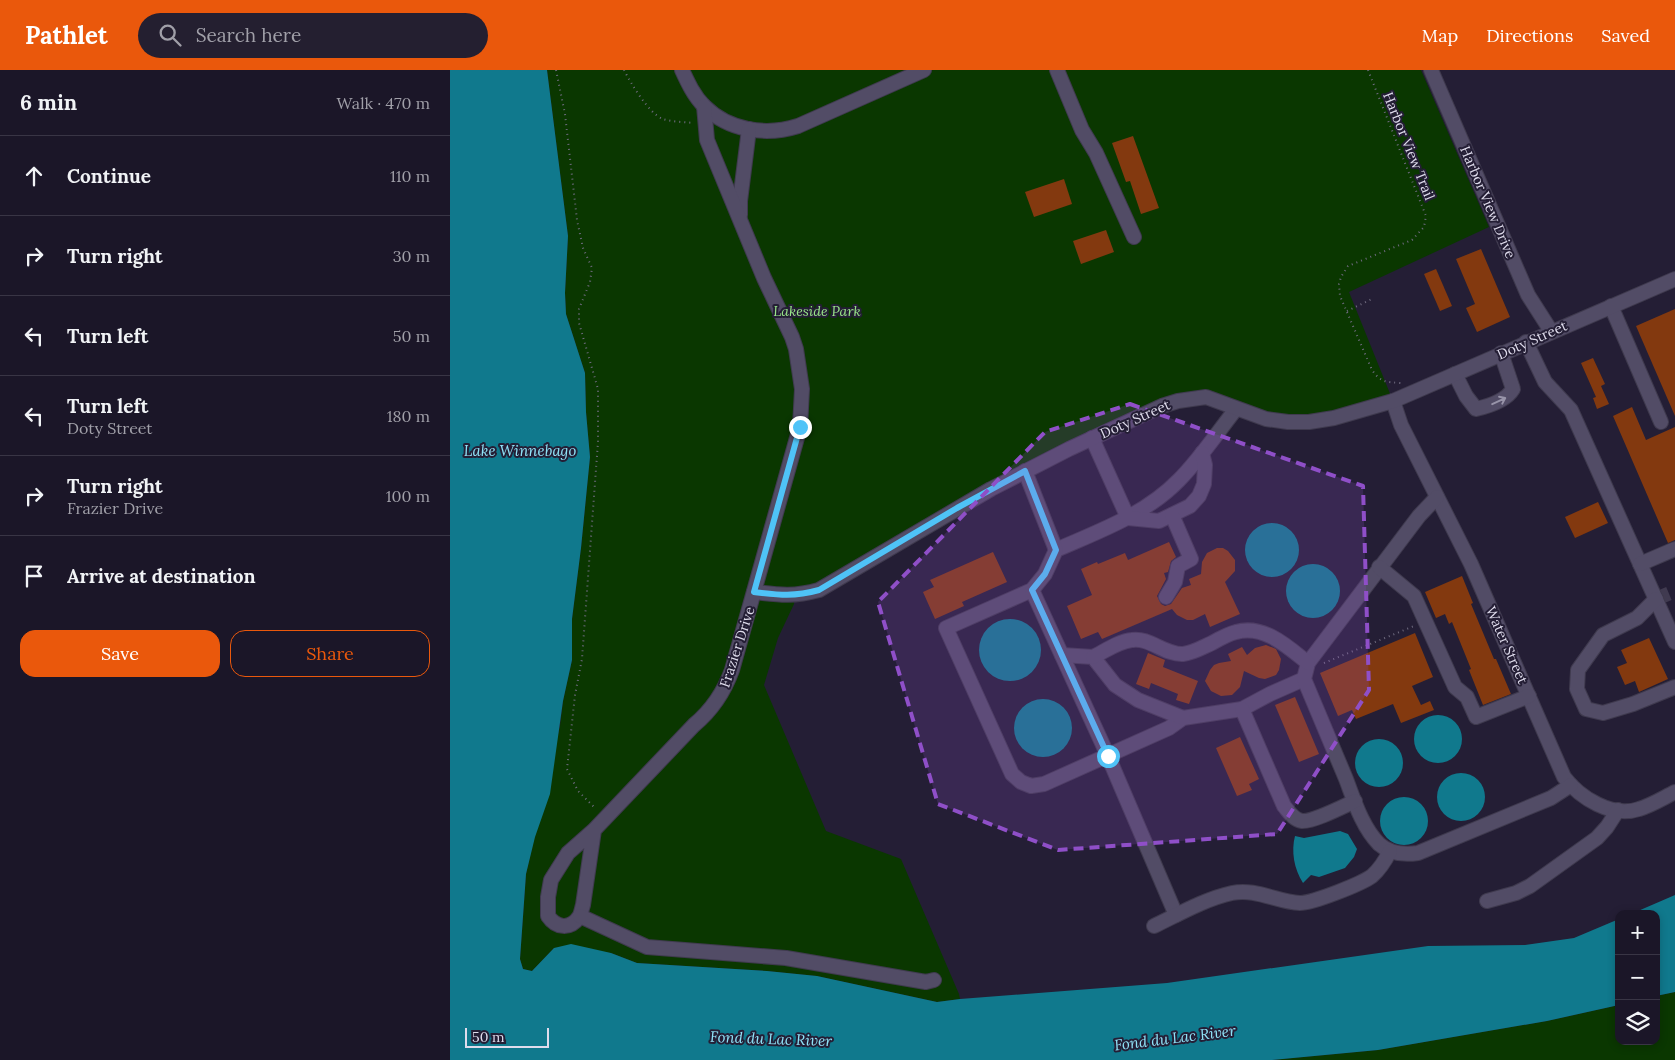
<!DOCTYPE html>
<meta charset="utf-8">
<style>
body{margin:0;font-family:Lora,serif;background:#241f30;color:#f1f3f6}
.controls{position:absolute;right:15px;bottom:15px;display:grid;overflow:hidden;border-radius:10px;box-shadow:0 2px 8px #0003}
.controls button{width:45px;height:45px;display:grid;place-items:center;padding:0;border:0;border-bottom:1px solid #393545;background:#1b1628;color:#f1f3f6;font:25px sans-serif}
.scale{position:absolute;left:15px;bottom:12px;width:84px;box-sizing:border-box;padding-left:5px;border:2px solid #dfdcec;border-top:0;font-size:14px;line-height:18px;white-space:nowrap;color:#dfdcec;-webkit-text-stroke:4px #241e35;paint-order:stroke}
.stop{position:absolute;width:15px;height:15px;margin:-11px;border:4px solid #4fc3f7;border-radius:50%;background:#fff}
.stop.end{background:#4fc3f7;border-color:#fff;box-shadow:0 1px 5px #0008}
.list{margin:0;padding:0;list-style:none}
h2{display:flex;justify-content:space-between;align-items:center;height:65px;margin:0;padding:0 20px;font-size:21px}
h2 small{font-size:16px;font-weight:400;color:#a09fa8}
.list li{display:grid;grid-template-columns:32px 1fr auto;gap:15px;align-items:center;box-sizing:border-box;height:80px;padding:0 20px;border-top:1px solid #393545}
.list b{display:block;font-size:19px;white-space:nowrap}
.list p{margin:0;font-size:16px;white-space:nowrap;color:#a09fa8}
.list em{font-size:16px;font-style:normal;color:#a09fa8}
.actions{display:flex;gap:10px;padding:15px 20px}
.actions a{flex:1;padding:11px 0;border:1px solid #ea580c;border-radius:15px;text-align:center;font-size:18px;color:#ea580c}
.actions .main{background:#ea580c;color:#fff}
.icon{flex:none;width:28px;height:28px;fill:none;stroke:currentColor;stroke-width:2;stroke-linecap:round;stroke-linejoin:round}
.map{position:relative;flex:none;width:1225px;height:990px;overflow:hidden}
header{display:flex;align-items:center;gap:30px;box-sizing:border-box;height:70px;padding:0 25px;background:#ea580c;color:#fff}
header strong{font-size:24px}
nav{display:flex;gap:28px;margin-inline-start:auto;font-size:18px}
.search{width:350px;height:45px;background:#241f30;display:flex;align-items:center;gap:12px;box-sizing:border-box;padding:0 18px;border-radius:28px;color:#a09fa8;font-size:19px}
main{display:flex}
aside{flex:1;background:#1b1628}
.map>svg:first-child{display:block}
.green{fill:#0a3700}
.water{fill:#10798d}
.building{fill:#83390f}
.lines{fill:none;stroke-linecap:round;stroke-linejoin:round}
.minor-tunnel{stroke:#403a50;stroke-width:14;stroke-dasharray:14 7;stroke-linecap:butt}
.minor-casing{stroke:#3f3a4e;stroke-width:16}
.path{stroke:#6f6b7f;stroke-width:2;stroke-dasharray:1 4;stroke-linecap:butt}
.minor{stroke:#524c66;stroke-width:14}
.oneway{stroke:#9894a9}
.route{stroke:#4fc3f7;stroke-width:6}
.marked{fill:#8f4fc8;fill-opacity:0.2;stroke:#8f4fc8;stroke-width:4;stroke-dasharray:10 6;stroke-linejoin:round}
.labels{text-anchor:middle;stroke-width:4;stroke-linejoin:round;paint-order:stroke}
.street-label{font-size:14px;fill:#dfdcec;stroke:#241e35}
.park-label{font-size:14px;font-style:italic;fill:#99e589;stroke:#241e35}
.water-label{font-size:15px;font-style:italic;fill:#90e3f8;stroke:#241e35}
</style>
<header>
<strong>Pathlet</strong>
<div class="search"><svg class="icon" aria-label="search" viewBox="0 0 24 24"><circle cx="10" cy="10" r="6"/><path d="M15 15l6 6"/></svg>Search here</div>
<nav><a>Map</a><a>Directions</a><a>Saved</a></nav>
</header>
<main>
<aside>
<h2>6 min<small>Walk · 470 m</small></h2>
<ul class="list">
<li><svg class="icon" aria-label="ahead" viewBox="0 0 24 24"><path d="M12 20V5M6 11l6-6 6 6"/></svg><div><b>Continue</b></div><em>110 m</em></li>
<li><svg class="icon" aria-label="right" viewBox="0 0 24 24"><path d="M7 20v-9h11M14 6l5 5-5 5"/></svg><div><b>Turn right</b></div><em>30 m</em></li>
<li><svg class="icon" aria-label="left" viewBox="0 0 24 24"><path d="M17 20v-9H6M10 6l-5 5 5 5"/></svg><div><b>Turn left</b></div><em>50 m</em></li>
<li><svg class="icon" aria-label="left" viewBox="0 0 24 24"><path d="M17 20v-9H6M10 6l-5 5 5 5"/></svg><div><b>Turn left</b><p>Doty Street</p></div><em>180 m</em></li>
<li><svg class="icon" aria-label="right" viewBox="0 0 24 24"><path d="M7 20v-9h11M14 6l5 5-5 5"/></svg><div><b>Turn right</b><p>Frazier Drive</p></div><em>100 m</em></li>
<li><svg class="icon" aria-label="arrive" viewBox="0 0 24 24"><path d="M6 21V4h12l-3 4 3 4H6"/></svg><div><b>Arrive at destination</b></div></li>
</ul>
<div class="actions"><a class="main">Save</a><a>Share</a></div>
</aside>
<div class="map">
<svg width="1225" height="990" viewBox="0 0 1225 990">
<rect width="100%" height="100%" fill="#241e35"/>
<!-- green -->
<g class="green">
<path d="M97,0H971L1039,157L899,222L943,331L859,352L742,329L619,379L383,512L345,525L344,534L328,568L314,615L376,761L451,789L509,924L510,929L487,932L367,906L317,901L187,893L161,883L104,878L82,901L73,899L70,889L76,804L110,656L113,631L122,590V549L131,478L140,387L136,342L135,303L116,244L115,223L118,166Z"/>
<path d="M1225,922V990H822L928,980L1097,951L1169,935V971H1206V926Z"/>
</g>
<!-- water -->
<g class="water">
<path d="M0,0H97L118,166L115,223L116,244L135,303L136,342L140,387L131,478L122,549V590L113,631L100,724L85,767L76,804L70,889L73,899L82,901L104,878L121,874L161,883L187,893L317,901L367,906L487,932L510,929L717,913L978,876L1075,875L1124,868L1169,849V935L1097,951L928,980L822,990H0Z"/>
<circle cx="822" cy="480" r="27"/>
<circle cx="863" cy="521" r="27"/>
<circle cx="560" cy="580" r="31"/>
<circle cx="593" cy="658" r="29"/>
<circle cx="988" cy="669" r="24"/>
<circle cx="929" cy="693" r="24"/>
<circle cx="1011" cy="727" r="24"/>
<circle cx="954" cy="751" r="24"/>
<path d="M890,761L898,764L907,779L904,787L895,798L869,807L861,805L853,813C844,799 841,781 845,766L854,768Z"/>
<path d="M1225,825V922L1206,926V844H1181Z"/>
</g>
<!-- building -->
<g class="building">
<path d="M683,66L709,138L691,144L680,111L676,112L662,73Z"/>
<path d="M614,109L622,134L584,147L575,122Z"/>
<path d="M656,160L664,182L631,194L623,171Z"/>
<path d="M1031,179L1060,247L1027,262L1016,238L1025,234L1006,189Z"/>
<path d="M986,199L1002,236L990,241L974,204Z"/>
<path d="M1225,239V346L1186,256Z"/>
<path d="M1143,288L1155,314L1151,316L1159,334L1147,339L1143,328L1146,327L1131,293Z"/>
<path d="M1182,337L1196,370L1225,357V470L1218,473L1163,346Z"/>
<path d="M1148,432L1158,453L1125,468L1115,447Z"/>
<path d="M719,472L726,487L721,491L718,502L714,503L716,509L707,526L711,534L715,536L721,534L732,518L741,515L739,509L751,504L752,492L757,483L767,478H773L778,481L785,490V501L775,512L790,544L760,557L755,544L743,550H737L727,545L722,539L652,569L648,562L631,569L617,536L642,525L631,499L647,492L648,494L675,483L678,490Z"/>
<path d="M543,482L557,512L512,532L514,536L485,549L473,522L484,517L480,510Z"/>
<path d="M1012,506L1023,533L1021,534L1044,589H1046L1061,624L1033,635L1019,600L1021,599L1002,552L999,554L995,544L986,548L975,522Z"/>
<path d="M965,563L983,607L962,616L971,635L980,631L984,640L951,653L943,634L906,649L902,640L888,646L870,603Z"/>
<path d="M1199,568L1218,609L1189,622L1185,611L1175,615L1167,597L1177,593L1171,580Z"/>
<path d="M816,575L826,579L831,589L829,600L826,605L815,609L809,608L794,601L790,617L782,625L771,626L761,621L755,611L760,600L764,595L769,593L781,591L778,584L792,577L797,585L805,578Z"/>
<path d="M698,583L715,590L713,597L748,611L739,634L726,630L728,624L701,613L699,619L686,614Z"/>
<path d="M845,627L869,684L849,692L825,635Z"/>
<path d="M790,667L809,709L799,714L802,720L787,726L766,678Z"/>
</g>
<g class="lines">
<!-- minor-tunnel -->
<path class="minor-tunnel" d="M1206,529L1225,521"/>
<defs>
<g id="minor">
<path d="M232,0C238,13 244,26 254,36C279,61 316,66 348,56L474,0"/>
<path d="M607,0L632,60L646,83L684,167"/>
<path d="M981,0L1078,225L1101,261"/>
<path d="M290,145V131L299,59"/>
<path d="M1161,236L1211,352"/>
<path d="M1076,272L1095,312L1121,340L1225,572"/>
<path d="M1005,304L1016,326L1026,339C1039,336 1056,331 1063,319L1051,283"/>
<path d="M943,331L951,355L1021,494L1114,707C1130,728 1162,748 1189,739C1202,735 1213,728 1225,722"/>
<path d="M786,339C767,363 750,389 729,410C695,445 649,461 606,480L595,504L582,520L496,558L562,704L571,712L581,716L594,714L719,658L733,648L792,639L820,624L854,609"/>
<path d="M642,368L678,448L709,451L740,436L749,426L754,414L755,395L752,383"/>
<path d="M575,401L606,480"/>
<path d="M987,427L969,446L858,593L854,609C868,642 882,676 896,709C904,730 912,757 929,774C940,784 954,785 968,783L1101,728L1121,715"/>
<path d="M1190,494L1225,479"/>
<path d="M929,497L964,526L1005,617L1017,627L1026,647L1079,626"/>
<path d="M582,520L658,686L726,845"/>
<path d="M304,522C330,525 343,527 369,520L541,419L619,379L712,336L728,331L756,327L816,349L838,352H859L884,348L943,331L1225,209"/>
<path d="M716,527L725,512L728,496L741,489L722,445"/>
<path d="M1206,529L1187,548L1153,565L1128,600L1127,619L1136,639L1153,643L1183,634L1225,617"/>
<path d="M612,585L643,587L665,615L688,630L733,648"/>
<path d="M643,587C655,581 669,571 682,570C699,567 715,585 733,584C743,583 753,577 762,573C769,569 778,564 786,562C814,554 838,577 858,593"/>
<path d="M792,639L834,736C839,742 844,750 852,751C863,752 894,736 905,731"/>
<path d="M144,760L133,835C132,838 131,844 129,847C120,860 106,858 98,846V827L101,810L118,783L144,760L244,655C262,640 274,622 282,600L350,357L352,319L346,279L342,267L314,208L257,70L254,36"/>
<path d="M1037,831L1066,823L1080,816L1147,768L1157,757L1168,740"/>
<path d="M130,846L197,877L336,888L476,912L484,910"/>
<path d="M704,856C729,844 755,829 782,823C806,818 827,832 850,833C863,833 911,814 922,806C930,799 935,791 940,781"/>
</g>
</defs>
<!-- minor casing -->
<use href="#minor" class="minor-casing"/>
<!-- path -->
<g class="path">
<path d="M106,0L115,44L127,150L133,178L142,198L140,212L129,239V253L148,319V372L132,589L125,625L117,699L128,721L146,739"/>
<path d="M174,0C180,12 199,44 213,49C223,52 234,52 244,53"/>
<path d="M918,0L976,146L974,157L962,170L898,196L891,207L889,214L890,226L922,300C931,313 937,312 951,313"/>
<path d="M897,241L922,229"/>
<path d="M874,593L964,556"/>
</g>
<!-- minor -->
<use href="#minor" class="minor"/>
</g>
<!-- one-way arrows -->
<defs><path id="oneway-shaft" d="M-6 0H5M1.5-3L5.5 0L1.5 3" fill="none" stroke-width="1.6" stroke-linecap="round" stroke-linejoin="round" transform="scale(1.25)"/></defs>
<use class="oneway" href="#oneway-shaft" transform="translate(1049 331) rotate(-25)"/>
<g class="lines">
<!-- route -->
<path class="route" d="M350,357L304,522C329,525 344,527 369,520L507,438L575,401L606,480L595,504L582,520L658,686"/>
</g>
<!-- marked area -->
<path class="marked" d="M680,334L913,416L919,620L827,764L608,780L488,734L428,532L595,362Z"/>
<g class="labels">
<!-- street labels -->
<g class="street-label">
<text transform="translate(959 76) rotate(68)" y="5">Harbor View Trail</text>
<text transform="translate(1038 132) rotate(67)" y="5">Harbor View Drive</text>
<text transform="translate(1082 270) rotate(-24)" y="5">Doty Street</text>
<text transform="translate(685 349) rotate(-24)" y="5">Doty Street</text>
<text transform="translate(1057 575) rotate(66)" y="5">Water Street</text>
<text transform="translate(287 577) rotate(-72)" y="5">Frazier Drive</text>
</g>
<!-- park labels -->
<g class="park-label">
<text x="367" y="246">Lakeside Park</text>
</g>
<!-- water labels -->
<g class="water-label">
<text x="70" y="386">Lake Winnebago</text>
<text transform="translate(725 968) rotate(-7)" y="5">Fond du Lac River</text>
<text transform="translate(321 969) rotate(2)" y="5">Fond du Lac River</text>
</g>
</g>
</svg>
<div class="controls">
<button>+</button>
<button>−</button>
<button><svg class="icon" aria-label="layers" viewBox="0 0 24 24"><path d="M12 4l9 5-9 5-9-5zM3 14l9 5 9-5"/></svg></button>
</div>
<div class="scale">50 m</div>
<div class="stop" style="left:658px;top:686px"></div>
<div class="stop end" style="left:350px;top:357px"></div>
</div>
</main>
